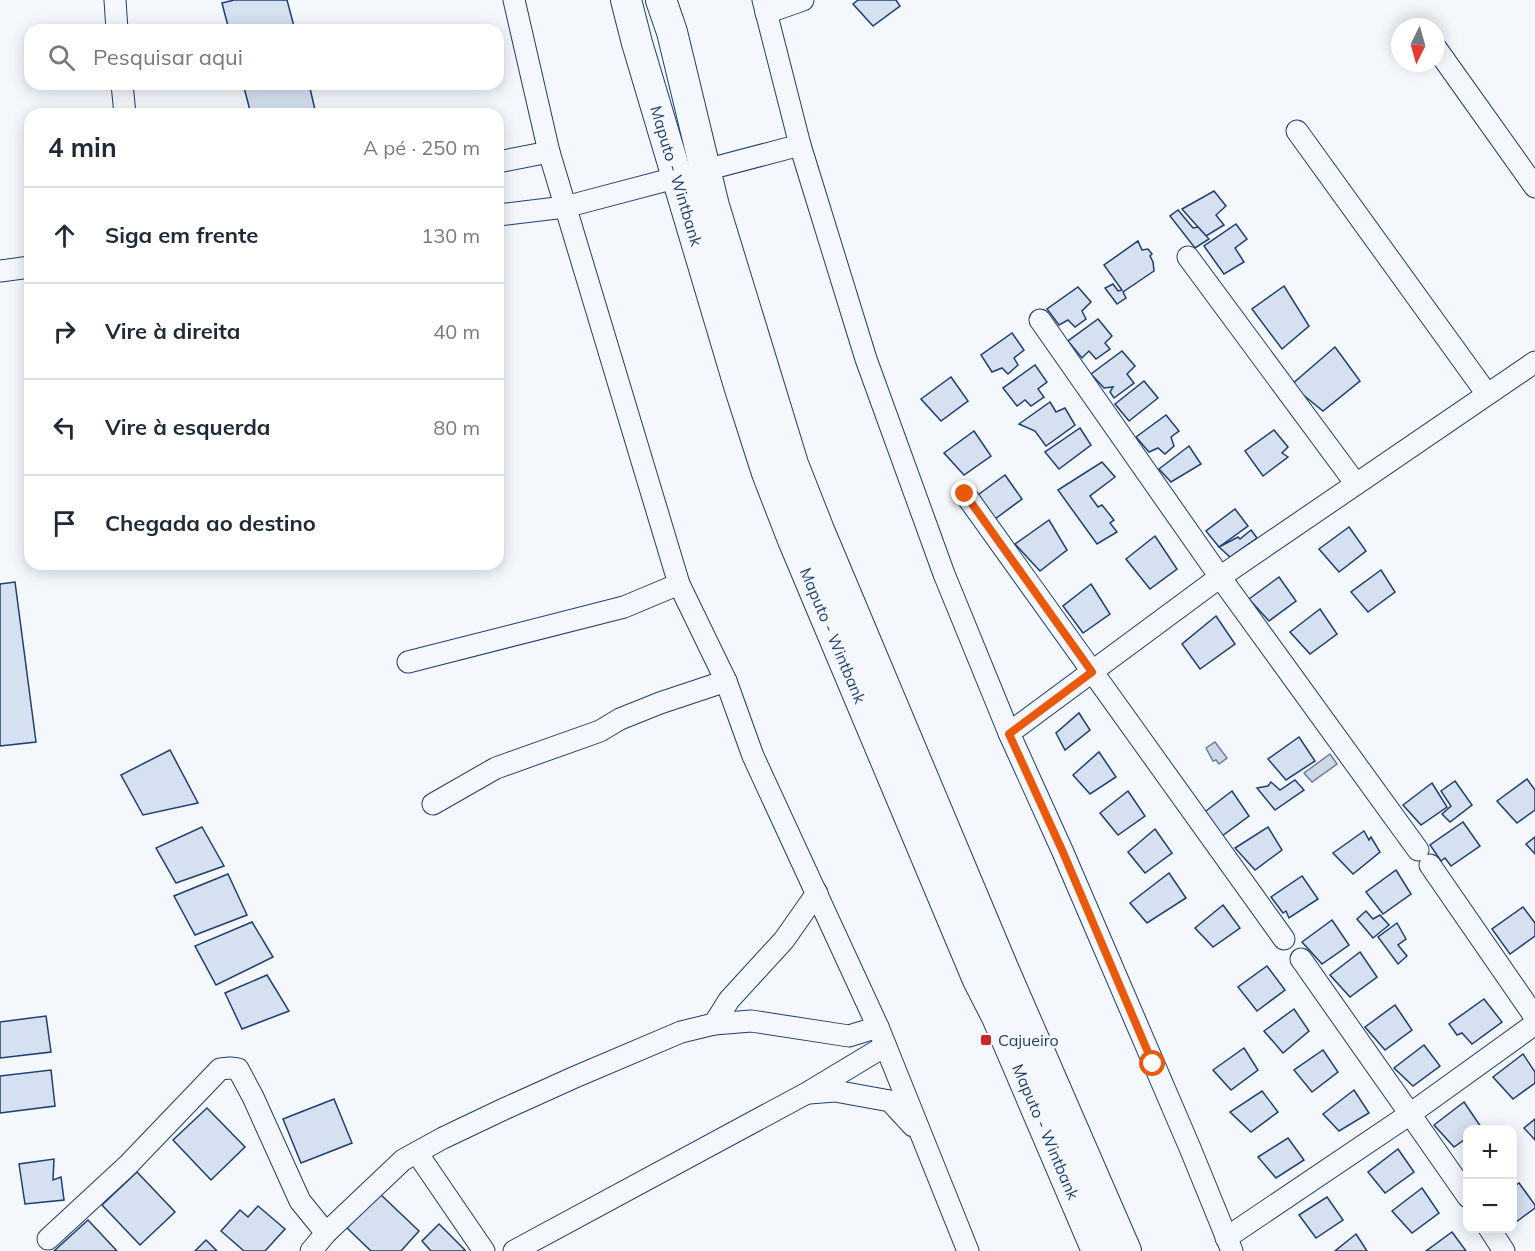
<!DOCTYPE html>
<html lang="pt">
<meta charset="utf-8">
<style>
body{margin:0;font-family:Mulish,sans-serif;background:#f2f2f3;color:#1f2937}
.controls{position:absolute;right:18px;bottom:18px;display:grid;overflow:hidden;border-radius:12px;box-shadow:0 3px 15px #0003}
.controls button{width:54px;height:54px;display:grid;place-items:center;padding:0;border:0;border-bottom:2px solid #e0e1e3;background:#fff;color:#1f2937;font:30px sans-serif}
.compass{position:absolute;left:1391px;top:18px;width:54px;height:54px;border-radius:50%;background:#fff;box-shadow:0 3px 15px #0003;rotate:185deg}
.stop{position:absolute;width:18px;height:18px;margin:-14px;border:4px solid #ea580c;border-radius:50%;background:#fff}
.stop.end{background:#ea580c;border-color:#fff;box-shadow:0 2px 6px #0008}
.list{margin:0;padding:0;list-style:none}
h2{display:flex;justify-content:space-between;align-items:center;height:78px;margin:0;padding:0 24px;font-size:26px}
h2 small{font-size:20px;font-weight:400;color:#747a83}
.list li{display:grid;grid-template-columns:39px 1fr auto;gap:18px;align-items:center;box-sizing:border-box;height:96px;padding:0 24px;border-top:2px solid #e0e1e3}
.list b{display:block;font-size:22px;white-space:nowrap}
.list em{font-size:20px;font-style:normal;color:#747a83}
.icon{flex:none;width:33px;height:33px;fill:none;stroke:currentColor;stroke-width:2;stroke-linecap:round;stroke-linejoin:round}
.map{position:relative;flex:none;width:1535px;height:1251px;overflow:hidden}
.search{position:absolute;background:#fff;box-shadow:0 3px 15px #0003;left:24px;top:24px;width:480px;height:66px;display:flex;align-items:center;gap:15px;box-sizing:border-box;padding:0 21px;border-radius:18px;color:#747a83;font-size:22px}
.panel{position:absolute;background:#fff;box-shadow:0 3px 15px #0003;left:24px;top:108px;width:480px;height:462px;border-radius:18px}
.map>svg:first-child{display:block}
.water{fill:#cfd7e4;stroke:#687fa3;stroke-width:1.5}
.building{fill:#d5e0f0;stroke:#1d3f73;stroke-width:1.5}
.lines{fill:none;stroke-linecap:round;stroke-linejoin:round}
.minor-casing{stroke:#1d3f73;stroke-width:23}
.highway-casing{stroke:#1d3f73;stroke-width:32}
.minor{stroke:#f4f7fb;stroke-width:21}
.highway{stroke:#f4f7fb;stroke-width:30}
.route{stroke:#ea580c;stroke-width:8}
.poi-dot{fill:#c62828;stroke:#f4f7fb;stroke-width:2}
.labels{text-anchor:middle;stroke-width:4.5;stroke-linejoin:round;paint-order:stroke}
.street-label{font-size:16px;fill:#1d3f73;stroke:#f4f7fb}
.poi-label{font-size:16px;fill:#1d3f73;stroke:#f4f7fb;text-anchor:start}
</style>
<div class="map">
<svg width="1535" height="1251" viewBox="0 0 1535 1251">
<rect width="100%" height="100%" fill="#f4f7fb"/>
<!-- water -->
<g class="water">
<path d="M1215,742L1227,758L1219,764L1216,760L1213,761L1206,748Z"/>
<path d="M1330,754L1337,764L1312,782L1304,773Z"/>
</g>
<!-- building -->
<g class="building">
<path d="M234,0H287L295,30H229L222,3Z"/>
<path d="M858,0H896L900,6L873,26L853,4Z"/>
<path d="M243,84H309L316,114H251Z"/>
<path d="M1214,191L1226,206L1216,215L1224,225L1206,236L1182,209Z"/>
<path d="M1178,210L1193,228L1198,227L1209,239L1195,248L1170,216Z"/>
<path d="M1236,224L1247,239L1235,248L1244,262L1224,274L1204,246Z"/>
<path d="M1138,241L1142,250L1148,249L1152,254L1150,256L1153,262L1154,271L1123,292L1126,298L1117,304L1105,288L1113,284L1118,291L1122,290L1104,265Z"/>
<path d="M1284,286L1309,326L1282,349L1252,309Z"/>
<path d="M1078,287L1091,302L1082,311L1086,319L1075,327L1068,320L1059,325L1047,309Z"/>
<path d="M1098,319L1112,336L1105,343L1110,349L1096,359L1089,351L1082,358L1068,341Z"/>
<path d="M1012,333L1024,350L1014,358L1018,365L1008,374L1002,368L992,372L981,355Z"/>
<path d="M1335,347L1360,381L1323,411L1291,385Z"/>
<path d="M1122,351L1135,366L1127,374L1134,383L1114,398L1110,392L1113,387L1104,388L1091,374Z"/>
<path d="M1035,365L1047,382L1038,389L1044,397L1031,406L1025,400L1017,406L1003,388Z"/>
<path d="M951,377L968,401L941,421L921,399Z"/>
<path d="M1144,381L1158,398L1129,421L1115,404Z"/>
<path d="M1050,402L1056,412L1065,408L1075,425L1046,446L1035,431L1019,424Z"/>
<path d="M1166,415L1179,431L1171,437L1174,446L1165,454L1158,448L1149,452L1136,437Z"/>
<path d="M1080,428L1091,445L1059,469L1045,452Z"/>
<path d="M1274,430L1288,447L1282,453L1288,457L1263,476L1245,451Z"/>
<path d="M974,431L991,456L964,475L944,453Z"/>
<path d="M1189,446L1201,464L1171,482L1159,469Z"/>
<path d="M1102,462L1115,477L1090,496L1098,507L1102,505L1114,520L1110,523L1117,532L1097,544L1058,490Z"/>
<path d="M1005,475L1022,499L995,519L975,497Z"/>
<path d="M1235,509L1248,526L1219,547L1206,531Z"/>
<path d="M1049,520L1067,550L1040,571L1015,544Z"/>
<path d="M1349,527L1366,551L1339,572L1319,549Z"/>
<path d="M1251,530L1257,538L1230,557L1219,547L1238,537L1240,539Z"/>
<path d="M1155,536L1177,569L1150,589L1126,559Z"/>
<path d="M1381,570L1395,592L1368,612L1351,592Z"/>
<path d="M1279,577L1296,601L1269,621L1249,599Z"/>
<path d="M15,582L36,742L0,746V584Z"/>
<path d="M1091,584L1110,614L1083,633L1063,606Z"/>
<path d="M1320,609L1337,634L1310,654L1290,632Z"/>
<path d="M1216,616L1235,644L1200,669L1182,644Z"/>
<path d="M1079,713L1090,730L1065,750L1056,733Z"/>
<path d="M1299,737L1315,761L1286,780L1268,759Z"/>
<path d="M170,750L198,803L143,815L121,775Z"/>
<path d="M1099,752L1116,777L1090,794L1073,775Z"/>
<path d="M1527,779L1535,790V810L1517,823L1497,801Z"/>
<path d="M1295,780L1304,790L1275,810L1257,788L1268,786L1271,782L1280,790Z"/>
<path d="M1455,781L1472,805L1450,822L1442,814L1451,806L1441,791Z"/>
<path d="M1432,783L1447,807L1421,825L1403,805Z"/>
<path d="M1128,791L1145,816L1118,835L1100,813Z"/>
<path d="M1232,791L1249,816L1222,836L1202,814Z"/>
<path d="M1463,822L1480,846L1451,866L1445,858L1441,861L1430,845Z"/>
<path d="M202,827L224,866L176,883L156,848Z"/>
<path d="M1268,827L1282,850L1255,870L1235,848Z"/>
<path d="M1155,829L1172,853L1145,873L1128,852Z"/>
<path d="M1364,831L1369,840L1371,837L1380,852L1353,874L1333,853Z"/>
<path d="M1535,837V854L1526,844Z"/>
<path d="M1396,870L1411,894L1383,914L1366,892Z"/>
<path d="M1169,873L1186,898L1147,923L1130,903Z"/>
<path d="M228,874L247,915L195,935L174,896Z"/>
<path d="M1302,876L1318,899L1289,918L1286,911L1283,913L1271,897Z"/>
<path d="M1223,905L1240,928L1213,947L1195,928Z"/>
<path d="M1523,907L1535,923V936L1510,954L1492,929Z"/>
<path d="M1366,911L1373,919L1380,915L1389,925L1373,938L1357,919Z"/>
<path d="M1332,920L1349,945L1322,964L1302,942Z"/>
<path d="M252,922L273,957L216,985L195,946Z"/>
<path d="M1397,923L1406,939L1398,945L1407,956L1398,964L1378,937Z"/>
<path d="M1360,952L1377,977L1350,997L1330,975Z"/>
<path d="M1267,966L1285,990L1257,1011L1238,987Z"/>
<path d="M267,975L289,1011L242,1029L225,993Z"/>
<path d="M1484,999L1502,1022L1472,1044L1462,1033L1457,1035L1449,1024Z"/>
<path d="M1395,1005L1412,1030L1385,1050L1365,1027Z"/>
<path d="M1294,1009L1309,1031L1283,1053L1264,1031Z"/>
<path d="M46,1016L51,1052L0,1058V1022Z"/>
<path d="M1424,1045L1440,1066L1413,1086L1394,1068Z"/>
<path d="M1244,1048L1258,1070L1231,1090L1213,1070Z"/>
<path d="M1323,1050L1338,1072L1312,1092L1294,1070Z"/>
<path d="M1523,1054L1535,1072V1083L1513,1099L1493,1077Z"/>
<path d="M51,1070L55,1106L0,1113V1076Z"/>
<path d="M1354,1090L1369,1113L1339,1131L1323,1114Z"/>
<path d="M1262,1091L1278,1112L1251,1132L1230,1112Z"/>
<path d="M334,1099L352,1143L301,1163L283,1119Z"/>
<path d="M1464,1102L1481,1127L1478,1130H1468V1137L1454,1147L1434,1125Z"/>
<path d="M207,1108L245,1147L211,1180L173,1140Z"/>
<path d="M1535,1119V1140L1524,1128Z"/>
<path d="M1288,1138L1304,1160L1276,1178L1258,1157Z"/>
<path d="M1398,1149L1414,1172L1385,1193L1368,1172Z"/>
<path d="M54,1159L53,1180L61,1177L64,1200L25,1204L19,1164Z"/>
<path d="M137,1172L175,1212L140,1245L102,1205Z"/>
<path d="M1519,1183L1535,1205V1208L1512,1225V1188Z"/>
<path d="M1422,1188L1439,1213L1412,1233L1392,1211Z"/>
<path d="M379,1193L419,1231L401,1251H371L347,1228Z"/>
<path d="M1327,1197L1343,1220L1316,1238L1299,1215Z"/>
<path d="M258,1206L285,1229L265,1251H244L221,1231L240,1210L248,1217Z"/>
<path d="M88,1220L117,1251H54Z"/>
<path d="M439,1224L465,1250L463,1251H431L422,1241Z"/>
<path d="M1452,1232L1466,1251H1426Z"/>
<path d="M1356,1234L1367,1251H1335Z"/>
<path d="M206,1240L217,1251H195Z"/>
</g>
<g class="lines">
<defs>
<g id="minor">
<path d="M115,0L117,30"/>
<path d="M514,0L549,152L679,584L726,681L753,756L878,1027L968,1251"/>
<path d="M763,0L800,145L866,359L944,574L1009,733L1062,850L1190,1148L1232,1251"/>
<path d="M766,13L803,0"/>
<path d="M1436,48L1535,187"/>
<path d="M122,84L125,114"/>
<path d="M1297,131L1487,394"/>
<path d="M498,162L549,152"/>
<path d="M498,215L565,207L800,145"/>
<path d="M1188,257L1356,484"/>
<path d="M0,271L30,267"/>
<path d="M1040,320L1220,577L1418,850"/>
<path d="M965,494L1284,939"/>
<path d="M408,662L624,607L679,584"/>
<path d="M1009,733L1220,577L1535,362"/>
<path d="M433,804L496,768L600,731L620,719L660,703L726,681"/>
<path d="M1430,865L1535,1017"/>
<path d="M1301,959L1410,1114L1468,1197"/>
<path d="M714,1024L729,1000L784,940L817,893"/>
<path d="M809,1093L835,1091L890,1101L913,1126"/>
<path d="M417,1153L484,1251"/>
<path d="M1489,1228L1504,1251"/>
<path d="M1226,1238L1410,1114L1535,1024"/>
<path d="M48,1239L128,1165L220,1069L230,1068L238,1069L253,1097L300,1201L326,1233"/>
<path d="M311,1251L326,1233L403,1160L443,1138L504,1109L575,1077L681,1032L714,1024L751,1021L849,1036L878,1027"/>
<path d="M514,1251L807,1093L885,1046"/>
</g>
<g id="highway">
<path id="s1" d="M626,0L637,43L740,389L767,473L793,540L978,980L997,1017L1097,1251"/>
<path d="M661,0L672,32L714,206L793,464L819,530L1003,968L1126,1251"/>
</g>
</defs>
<!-- minor casing -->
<use href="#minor" class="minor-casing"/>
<!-- highway casing -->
<use href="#highway" class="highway-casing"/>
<!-- minor -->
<use href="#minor" class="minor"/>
<!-- highway -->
<use href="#highway" class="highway"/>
</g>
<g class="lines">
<!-- route -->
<path class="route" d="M965,494L1092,672L1009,734L1062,850L1153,1064"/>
</g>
<!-- markers -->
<rect class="poi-dot" x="980" y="1034" width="12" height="12" rx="3"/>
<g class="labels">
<!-- street labels -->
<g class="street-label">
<text dy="6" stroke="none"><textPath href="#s1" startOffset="183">Maputo - Wintbank</textPath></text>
<text dy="6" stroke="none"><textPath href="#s1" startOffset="669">Maputo - Wintbank</textPath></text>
<text dy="6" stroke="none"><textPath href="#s1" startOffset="1209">Maputo - Wintbank</textPath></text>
</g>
<!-- poi labels -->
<g class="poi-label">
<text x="998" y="1046">Cajueiro</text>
</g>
</g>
</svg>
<div class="controls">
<button>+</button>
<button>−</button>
</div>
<svg class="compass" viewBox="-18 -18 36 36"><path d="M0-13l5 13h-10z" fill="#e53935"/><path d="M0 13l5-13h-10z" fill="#747a83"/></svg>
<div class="stop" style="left:1153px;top:1064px"></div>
<div class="stop end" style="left:965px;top:494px"></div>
<div class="search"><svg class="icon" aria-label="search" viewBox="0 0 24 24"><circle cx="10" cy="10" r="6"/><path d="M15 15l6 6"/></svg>Pesquisar aqui</div>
<section class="panel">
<h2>4 min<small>A pé · 250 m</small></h2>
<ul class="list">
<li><svg class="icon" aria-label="ahead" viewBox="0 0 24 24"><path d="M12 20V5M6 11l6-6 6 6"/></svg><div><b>Siga em frente</b></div><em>130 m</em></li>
<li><svg class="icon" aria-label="right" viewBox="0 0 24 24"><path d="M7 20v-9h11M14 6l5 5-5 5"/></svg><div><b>Vire à direita</b></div><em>40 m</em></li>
<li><svg class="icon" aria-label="left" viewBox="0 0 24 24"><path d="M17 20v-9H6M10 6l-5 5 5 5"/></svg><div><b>Vire à esquerda</b></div><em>80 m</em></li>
<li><svg class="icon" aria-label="arrive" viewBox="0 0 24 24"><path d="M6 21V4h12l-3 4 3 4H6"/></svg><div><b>Chegada ao destino</b></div></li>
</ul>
</section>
</div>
